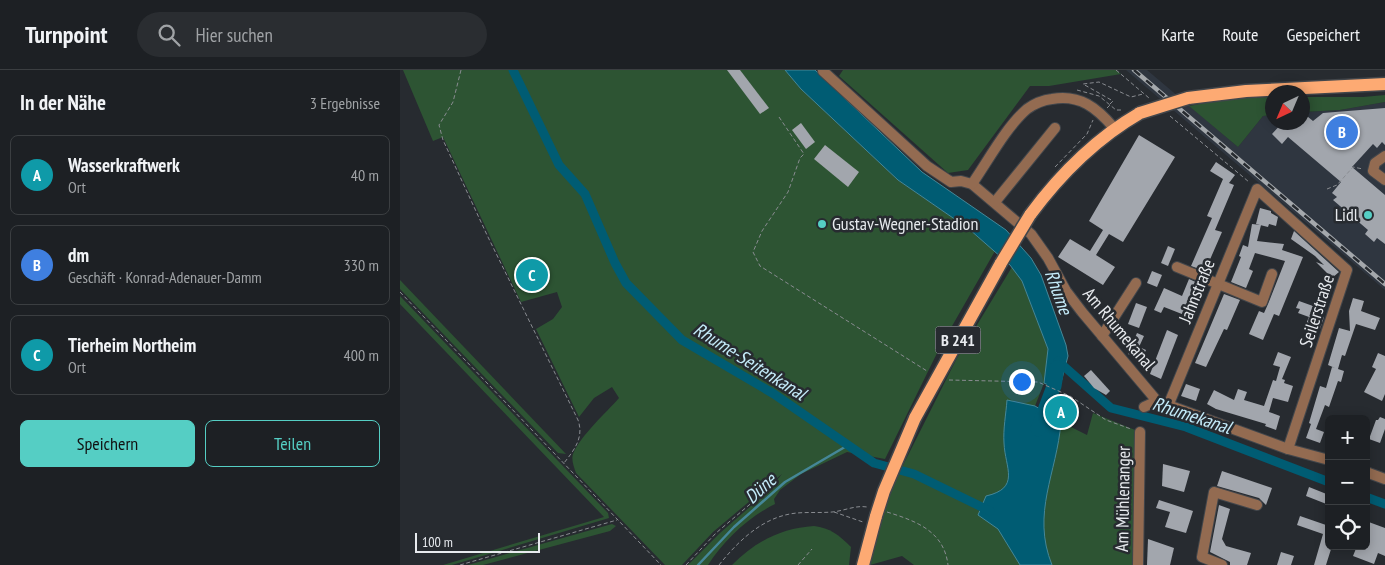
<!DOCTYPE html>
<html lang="de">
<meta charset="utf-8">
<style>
body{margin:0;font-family:"PT Sans Narrow",sans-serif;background:#2a2d31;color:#f1f3f6}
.controls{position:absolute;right:15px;bottom:15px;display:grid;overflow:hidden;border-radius:8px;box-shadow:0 2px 12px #0003}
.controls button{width:45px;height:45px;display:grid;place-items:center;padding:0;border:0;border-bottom:1px solid #3b3e41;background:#1d2024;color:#f1f3f6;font:25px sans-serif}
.compass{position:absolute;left:865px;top:15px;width:45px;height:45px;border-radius:50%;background:#1d2024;box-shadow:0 2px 12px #0003;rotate:224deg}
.scale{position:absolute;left:15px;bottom:12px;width:125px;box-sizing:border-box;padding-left:5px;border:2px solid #e7eaee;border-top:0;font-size:14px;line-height:18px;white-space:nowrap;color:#e7eaee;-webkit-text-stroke:4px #272b30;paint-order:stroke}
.you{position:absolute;left:621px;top:311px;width:18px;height:18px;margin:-12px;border:4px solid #fff;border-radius:50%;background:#1a73e8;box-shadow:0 0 0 8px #1a73e833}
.badge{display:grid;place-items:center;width:32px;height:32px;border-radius:50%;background:#55cec4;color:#fff;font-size:16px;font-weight:700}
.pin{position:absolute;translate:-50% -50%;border:2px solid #fff;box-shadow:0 1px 5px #0006}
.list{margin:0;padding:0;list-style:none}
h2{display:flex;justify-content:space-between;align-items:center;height:65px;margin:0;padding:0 20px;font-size:21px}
h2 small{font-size:16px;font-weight:400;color:#a0a3a6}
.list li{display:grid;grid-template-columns:32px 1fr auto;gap:15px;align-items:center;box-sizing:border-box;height:80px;margin:0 10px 10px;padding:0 10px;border:1px solid #3b3e41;border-radius:8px}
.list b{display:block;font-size:19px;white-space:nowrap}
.list p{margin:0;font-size:16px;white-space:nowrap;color:#a0a3a6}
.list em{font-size:16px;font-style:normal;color:#a0a3a6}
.actions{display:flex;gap:10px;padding:15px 20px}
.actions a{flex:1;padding:11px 0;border:1px solid #55cec4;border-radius:8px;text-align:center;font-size:18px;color:#55cec4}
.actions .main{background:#55cec4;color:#111}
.icon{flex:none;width:28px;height:28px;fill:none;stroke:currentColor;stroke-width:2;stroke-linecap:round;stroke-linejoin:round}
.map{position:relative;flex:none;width:985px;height:495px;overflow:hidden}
header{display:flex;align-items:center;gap:30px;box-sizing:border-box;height:70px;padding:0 25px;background:#1d2024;border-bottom:1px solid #3b3e41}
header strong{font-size:24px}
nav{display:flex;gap:28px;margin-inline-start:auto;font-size:18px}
.search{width:350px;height:45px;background:#2a2d31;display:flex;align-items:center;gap:12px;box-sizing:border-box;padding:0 18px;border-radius:28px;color:#a0a3a6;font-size:19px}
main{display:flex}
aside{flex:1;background:#1d2024}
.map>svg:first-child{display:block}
.built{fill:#2f3640}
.green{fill:#2d5433}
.water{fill:#005c73;stroke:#458798}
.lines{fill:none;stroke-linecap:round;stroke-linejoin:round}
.stream{stroke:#458798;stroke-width:2.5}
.canal{stroke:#005c73;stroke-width:9}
.river{stroke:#005c73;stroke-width:15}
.building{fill:#a2a6ad}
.minor-casing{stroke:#42464b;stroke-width:12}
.major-casing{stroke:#42464b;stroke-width:15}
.path{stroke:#898c91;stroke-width:1;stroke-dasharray:4 2.5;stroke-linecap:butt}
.minor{stroke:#936b51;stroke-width:10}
.major{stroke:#fdaa73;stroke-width:12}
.rail-casing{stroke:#a4a8ac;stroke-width:4.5}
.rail{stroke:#272b30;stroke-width:2.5;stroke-dasharray:8;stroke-linecap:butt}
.major-bridge-casing{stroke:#42464b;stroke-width:15;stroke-linecap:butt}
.major-bridge{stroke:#fdaa73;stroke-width:12}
.poi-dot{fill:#55cec4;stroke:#272b30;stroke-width:2}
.labels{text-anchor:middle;stroke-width:5;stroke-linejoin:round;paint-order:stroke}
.shield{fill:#272b30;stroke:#adb1b5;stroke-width:1}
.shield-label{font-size:16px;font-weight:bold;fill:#e7eaee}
.poi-label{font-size:18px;fill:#e7eaee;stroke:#272b30;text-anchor:end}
.street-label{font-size:18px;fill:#e7eaee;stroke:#272b30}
.water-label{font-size:19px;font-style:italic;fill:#c4ebf9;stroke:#272b30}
</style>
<header>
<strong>Turnpoint</strong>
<div class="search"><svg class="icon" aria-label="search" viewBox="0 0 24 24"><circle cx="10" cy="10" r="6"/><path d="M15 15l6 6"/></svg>Hier suchen</div>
<nav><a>Karte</a><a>Route</a><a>Gespeichert</a></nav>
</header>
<main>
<aside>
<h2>In der Nähe<small>3 Ergebnisse</small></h2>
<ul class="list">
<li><span class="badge" style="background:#0f9aa8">A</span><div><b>Wasserkraftwerk</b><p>Ort</p></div><em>40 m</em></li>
<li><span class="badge" style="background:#3f7fe0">B</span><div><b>dm</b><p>Geschäft · Konrad-Adenauer-Damm</p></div><em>330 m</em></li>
<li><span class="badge" style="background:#0f9aa8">C</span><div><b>Tierheim Northeim</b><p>Ort</p></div><em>400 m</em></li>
</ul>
<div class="actions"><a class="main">Speichern</a><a>Teilen</a></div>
</aside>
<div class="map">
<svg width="985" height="495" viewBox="0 0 985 495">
<rect width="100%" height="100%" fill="#272b30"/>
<!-- built -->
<path class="built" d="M726,0H747L838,77L863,46L872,45V52H902L903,42L940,40L985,32V220Z"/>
<!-- green -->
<g class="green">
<path d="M3,0H385L401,19L498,110L569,159L595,181L540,277L485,389L447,382L401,404L380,420L374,429L375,434C349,447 324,470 308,495H288L320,463L367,422L382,404L313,462L282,495H265L176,403C174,397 171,390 173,384C181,365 206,343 219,328L212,317L194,328L179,347L136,259L153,249L162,237L157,222L121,232L43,67L33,71Z"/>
<path d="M443,0H716L721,4L649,16H630L568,100L548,103L439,6Z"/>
<path d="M985,25V32L940,40L903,42V27H963Z"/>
<path d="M872,27V45L863,46L838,77L789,36L831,28Z"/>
<path d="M612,197L622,211L648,279L644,313L635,336L661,352L687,365L693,343L740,362L738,495H514L502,486L470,495L480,454L494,413L557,288Z"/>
<path d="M0,210L166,384L158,383L0,219Z"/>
<path d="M0,226L208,443L209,448L52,495H43L204,447L0,234Z"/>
<path d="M212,454L216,456L210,461L83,495H68Z"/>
<path d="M414,456C430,458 439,465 451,477L449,495H332C355,472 381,458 414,456Z"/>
</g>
<!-- water -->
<g class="water">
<path d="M385,0H415L522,102L606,160L631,188L641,205L666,275L668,286L659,320L644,313L648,279L622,211L610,195L569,159L498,110L401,19Z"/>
<path d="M607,330L635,336L661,352C657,403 631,443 652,495H620L598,459L578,445L586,426C621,418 605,398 604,373C603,359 606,344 607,330Z"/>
</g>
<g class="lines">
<!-- stream -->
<path class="stream" d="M298,495L334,457L385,412L450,374"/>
<!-- canal -->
<g class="canal">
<path d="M113,0L159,95L185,124L215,193L226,213L282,270L374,324L474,393L514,404L590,441"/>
<path d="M658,291L711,338L786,357L929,412"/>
<path d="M966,427L985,434"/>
</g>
<!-- river -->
<path class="river" d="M638,359L654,316L657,298"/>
</g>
<!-- building -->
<g class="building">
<path d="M327,0H340L369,38L360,44Z"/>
<path d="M985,38V75L982,72L977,78L973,74L952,97L985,125V174L977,168L974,172L965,164L968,160L933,130L937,127L932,123L941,112L888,67L882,74L872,64L883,52H902V42L913,51L923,43Z"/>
<path d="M401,53L415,72L406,79L392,60Z"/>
<path d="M739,65L775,87L723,172L709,164L696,185L715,197L703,215L658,187L670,169L690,181L703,160L689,151Z"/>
<path d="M425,75L459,102L448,117L414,89Z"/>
<path d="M816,92L835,105L829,113L834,115L815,160L822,162L805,201L791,196L812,148L807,146L823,109L810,101Z"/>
<path d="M860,138L871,141V143L878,147L876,156L869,154L868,157L856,154Z"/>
<path d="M852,154L861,155L857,171L884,174L882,180L903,187L879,246L874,244L863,270L849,264L859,241L864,243L868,234L885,191L855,183L849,199L853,201L846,218L831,212L841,187L839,186L843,175L848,177Z"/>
<path d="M894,161L939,202L932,208L916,192L924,195L915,186L891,169Z"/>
<path d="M768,176L775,179L768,196L761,193Z"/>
<path d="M130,189L144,217L135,221L121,193Z"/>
<path d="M752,201L762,205L757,217L747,213Z"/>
<path d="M789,209L800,214L787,246L764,237L761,243L754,240L764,218L782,226Z"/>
<path d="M824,224L840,230L827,260L824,259L806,297L795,293Z"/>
<path d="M953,228L964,231L961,241L980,248L975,260L956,254L945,286L942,285L938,299L944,301L941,312L938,311L929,337L925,335L916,359L924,362L920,373L906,368L911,354L909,353L920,316L926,318L932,297L935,298L928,295L939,258L950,261L949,241Z"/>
<path d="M899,231L913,236L909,247L898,243L900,239L896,238Z"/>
<path d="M736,233L747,237L739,258L728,254Z"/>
<path d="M911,242L924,247L920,259L906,254Z"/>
<path d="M767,260L778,265L761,309L750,304Z"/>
<path d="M737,263L744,266L739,277L746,280L741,290L728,284Z"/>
<path d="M878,282L891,287L882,309L885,310L884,313L893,316L888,332L873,328L869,342L880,346L876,360L865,356L866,354L816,339L807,334L814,320L834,330L838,319L847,322L844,330L864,336L873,310L876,311L880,297L873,295Z"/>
<path d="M978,283L985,286V324L982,331L964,322L976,299L972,297Z"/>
<path d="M691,300L710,321L706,325L694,318L684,306Z"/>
<path d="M786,314L800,319L796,331L781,326Z"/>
<path d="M657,332L670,338L664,352L651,346Z"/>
<path d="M980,347L985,349V359L980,373L969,369L976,350H978Z"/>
<path d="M763,394L790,401L784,422L762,416Z"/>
<path d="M822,401L872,418L866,435L859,428L817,416Z"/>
<path d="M909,417L929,425V435L906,426Z"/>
<path d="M759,430L793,441L786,463L765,457L770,442L756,438Z"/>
<path d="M819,435L830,439L822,469L826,476L851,483L847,495H830V492L810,482Z"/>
<path d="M900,446L926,455L929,452V476H932L926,495H914L923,464L897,455Z"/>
<path d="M966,451L985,458V486L978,483L974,494L953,486L957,476H966Z"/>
<path d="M748,469L774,478L770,495H747Z"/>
<path d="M881,482L894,486L891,495H877Z"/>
</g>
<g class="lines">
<defs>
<g id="minor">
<path d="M423,1L527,96L551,112L561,111L572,114L631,164L648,188L666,221L682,242L757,331L888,379L929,390"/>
<path d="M985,86L975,93L973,101L985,110"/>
<path d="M572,114C588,91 606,57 627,39C634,34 643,30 652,29C680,24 697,38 714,58"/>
<path d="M595,132L655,58"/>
<path d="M777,197L862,232L872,204"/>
<path d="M702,266L736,213"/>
<path d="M768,336L857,119L947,200L888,379"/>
<path d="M744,337L757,331"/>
<path d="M966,402L985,409"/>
<path d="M738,495L740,362"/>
<path d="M822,495L802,487L814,422L857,435"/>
</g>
<g id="major">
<path d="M788,28L846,21L985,14"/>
<path d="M630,145C661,103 695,69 740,43"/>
<path d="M515,348L601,193"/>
<path d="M463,495L476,446"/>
</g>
</defs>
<!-- minor casing -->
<use href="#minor" class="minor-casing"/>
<!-- major casing -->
<use href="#major" class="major-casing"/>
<!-- path -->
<g class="path">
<path d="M61,0L53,32L39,55L43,70L87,165L178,350C184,367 175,379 164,393"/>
<path d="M716,0L749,28"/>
<path d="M677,20L699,26L710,35"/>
<path d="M710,34L713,31L683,14L699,12L731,27L743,24"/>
<path d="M707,38L710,35L716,40H723"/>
<path d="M770,46L849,112"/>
<path d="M379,47L404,84L400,88L388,122L362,161L353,182L360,196L527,301"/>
<path d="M655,97L687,64L693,50"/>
<path d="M927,119L937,115L953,97L963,99"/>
<path d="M0,222L261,495"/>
<path d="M664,234L668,241"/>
<path d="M549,310L638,312L670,326L706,350L731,359"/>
<path d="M434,442L463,452"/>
<path d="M487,442C516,451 544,461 548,495"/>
<path d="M60,495L217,450"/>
<path d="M286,495L316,463L368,419L372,414V408"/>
<path d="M319,495C339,470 364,446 397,443C409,442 421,443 432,442C444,441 455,435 467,437"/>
<path d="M398,495L412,479"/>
</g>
<!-- minor -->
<use href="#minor" class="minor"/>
<!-- major -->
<use href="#major" class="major"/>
<defs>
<path id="rail" d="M734,0L985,214"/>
</defs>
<!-- rail casing -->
<use href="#rail" class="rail-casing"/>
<!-- rail -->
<use href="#rail" class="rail"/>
<defs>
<g id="major-bridge">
<path d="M740,43L788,28"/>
<path d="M601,193L630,145"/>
<path d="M476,446L484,421L515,348"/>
</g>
</defs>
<!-- major-bridge casing -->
<use href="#major-bridge" class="major-bridge-casing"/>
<!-- major-bridge -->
<use href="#major-bridge" class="major-bridge"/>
</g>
<!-- markers -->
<g class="poi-dot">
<circle cx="968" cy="145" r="5"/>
<circle cx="422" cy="154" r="5"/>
</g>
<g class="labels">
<!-- shield labels -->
<rect class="shield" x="535.5" y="256.5" width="45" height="27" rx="4"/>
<g class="shield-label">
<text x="558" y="276">B 241</text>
</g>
<!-- poi labels -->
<g class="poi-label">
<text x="958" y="151">Lidl</text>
<text x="432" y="160" text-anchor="start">Gustav-Wegner-Stadion</text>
</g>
<!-- street labels -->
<g class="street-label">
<text transform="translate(797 221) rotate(-68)" y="6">Jahnstraße</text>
<text transform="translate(917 241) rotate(-72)" y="6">Seilerstraße</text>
<text transform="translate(719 259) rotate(50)" y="6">Am Rhumekanal</text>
<text transform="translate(723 429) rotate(-89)" y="6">Am Mühlenanger</text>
</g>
<!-- water labels -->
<g class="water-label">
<text transform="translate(659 222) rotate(70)" y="7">Rhume</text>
<text transform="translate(350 291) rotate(32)" y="7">Rhume-Seitenkanal</text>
<text transform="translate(792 345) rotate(18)" y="7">Rhumekanal</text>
<text transform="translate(360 418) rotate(-42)" y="7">Düne</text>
</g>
</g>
</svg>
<div class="controls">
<button>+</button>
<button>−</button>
<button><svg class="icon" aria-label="locate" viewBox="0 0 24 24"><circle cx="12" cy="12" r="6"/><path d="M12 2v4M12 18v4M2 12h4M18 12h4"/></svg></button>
</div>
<svg class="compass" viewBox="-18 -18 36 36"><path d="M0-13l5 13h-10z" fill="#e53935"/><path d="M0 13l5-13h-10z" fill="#a0a3a6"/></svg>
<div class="scale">100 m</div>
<div class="you"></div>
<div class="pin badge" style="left:661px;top:342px;background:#0f9aa8">A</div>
<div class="pin badge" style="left:942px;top:62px;background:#3f7fe0">B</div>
<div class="pin badge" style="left:132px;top:205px;background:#0f9aa8">C</div>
</div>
</main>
